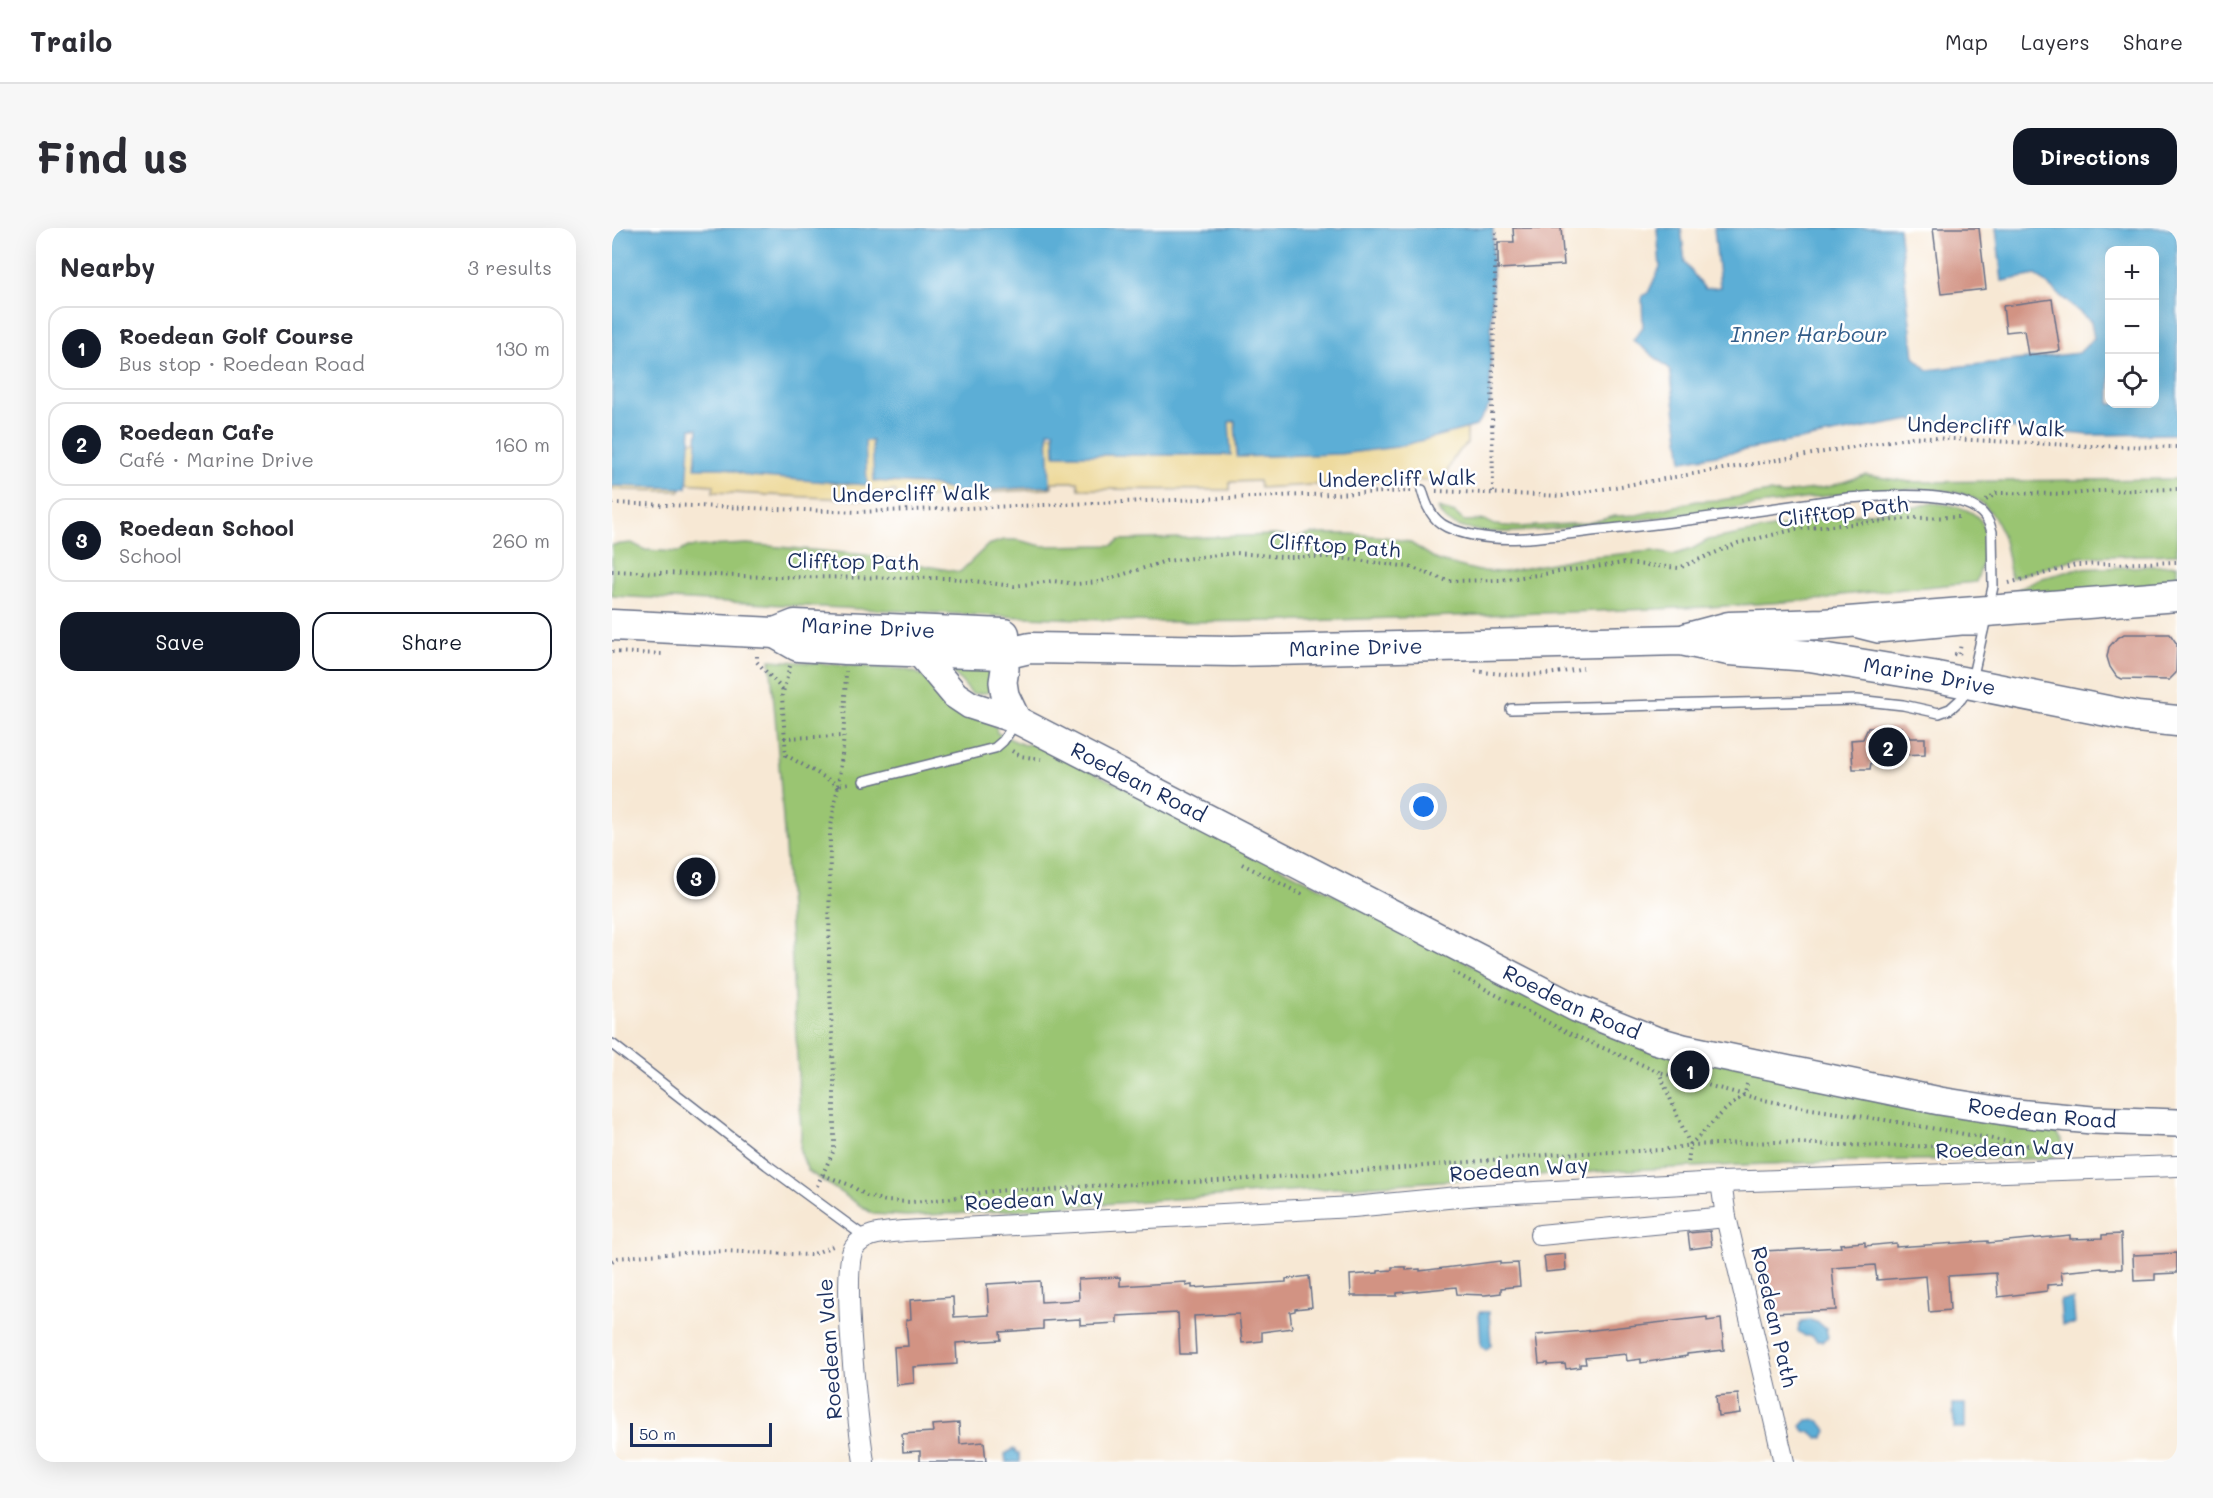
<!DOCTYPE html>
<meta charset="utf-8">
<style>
body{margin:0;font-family:Mali,sans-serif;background:#f7f7f7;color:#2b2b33}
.controls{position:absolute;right:18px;top:18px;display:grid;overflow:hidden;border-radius:12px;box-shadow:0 6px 24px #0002}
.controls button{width:54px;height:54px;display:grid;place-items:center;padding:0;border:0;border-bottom:2px solid #e1e1e2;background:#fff;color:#2b2b33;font:30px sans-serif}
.scale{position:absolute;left:18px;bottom:15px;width:142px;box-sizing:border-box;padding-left:6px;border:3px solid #1b2f5e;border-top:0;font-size:16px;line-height:21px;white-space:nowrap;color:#1b2f5e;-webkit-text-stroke:4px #fff;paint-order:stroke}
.you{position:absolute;left:812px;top:579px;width:21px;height:21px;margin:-15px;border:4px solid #fff;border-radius:50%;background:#1a73e8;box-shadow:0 0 0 9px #1a73e833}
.badge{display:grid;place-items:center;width:39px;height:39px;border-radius:50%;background:#111827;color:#fff;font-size:20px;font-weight:700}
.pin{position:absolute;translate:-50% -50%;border:3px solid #fff;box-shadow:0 2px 6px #0006}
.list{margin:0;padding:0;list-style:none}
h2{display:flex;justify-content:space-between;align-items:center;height:78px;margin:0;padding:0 24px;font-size:26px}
h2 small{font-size:20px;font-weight:400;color:#7c7c81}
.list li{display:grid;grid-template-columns:39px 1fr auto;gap:18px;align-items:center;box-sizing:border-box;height:84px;margin:0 12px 12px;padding:0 12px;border:2px solid #e1e1e2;border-radius:18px}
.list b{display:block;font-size:22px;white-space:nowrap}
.list p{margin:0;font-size:20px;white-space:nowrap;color:#7c7c81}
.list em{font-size:20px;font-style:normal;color:#7c7c81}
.actions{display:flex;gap:12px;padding:18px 24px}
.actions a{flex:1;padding:14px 0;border:2px solid #111827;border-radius:18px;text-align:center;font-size:21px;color:#111827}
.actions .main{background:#111827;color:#fff}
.icon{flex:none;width:33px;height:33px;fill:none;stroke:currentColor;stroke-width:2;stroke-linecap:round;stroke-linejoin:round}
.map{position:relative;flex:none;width:1565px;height:1234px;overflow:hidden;border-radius:18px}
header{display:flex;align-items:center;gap:36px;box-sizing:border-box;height:84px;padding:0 30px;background:#fff;border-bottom:2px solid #e1e1e2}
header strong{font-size:28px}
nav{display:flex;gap:33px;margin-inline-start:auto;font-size:21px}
.intro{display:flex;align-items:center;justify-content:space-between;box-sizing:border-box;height:144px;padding:0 36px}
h1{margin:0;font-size:42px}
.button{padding:15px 27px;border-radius:18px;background:#111827;color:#fff;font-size:21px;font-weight:700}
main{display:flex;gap:36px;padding:0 36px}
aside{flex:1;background:#fff;border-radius:18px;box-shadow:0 6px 24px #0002}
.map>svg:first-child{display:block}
.green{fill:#9ac572;stroke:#5a7a68;stroke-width:1.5}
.sand{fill:#eeda9e;stroke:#84847e;stroke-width:1.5}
.water{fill:#5baed6;stroke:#3b6e9a;stroke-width:1.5;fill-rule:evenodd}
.building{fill:#d29383}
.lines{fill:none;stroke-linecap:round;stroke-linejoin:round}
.service-casing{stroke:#687087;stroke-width:12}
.minor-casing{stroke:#687087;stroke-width:22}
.secondary-casing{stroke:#687087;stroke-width:30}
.primary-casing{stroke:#687087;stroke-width:33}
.path{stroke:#687087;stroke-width:4;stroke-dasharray:1.5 4.5;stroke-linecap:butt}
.service{stroke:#fff;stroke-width:9}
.minor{stroke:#fff;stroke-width:20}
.secondary{stroke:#fff;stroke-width:27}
.primary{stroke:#fff;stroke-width:30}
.labels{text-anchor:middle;stroke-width:5;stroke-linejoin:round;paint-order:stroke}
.street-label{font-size:21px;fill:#1b2f5e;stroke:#fff}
.water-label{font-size:22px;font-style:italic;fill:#315b88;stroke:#fff}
</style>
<header>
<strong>Trailo</strong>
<nav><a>Map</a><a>Layers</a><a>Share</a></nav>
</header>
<div class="intro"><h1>Find us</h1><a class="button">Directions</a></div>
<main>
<aside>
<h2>Nearby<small>3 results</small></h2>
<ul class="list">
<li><span class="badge">1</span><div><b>Roedean Golf Course</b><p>Bus stop · Roedean Road</p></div><em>130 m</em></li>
<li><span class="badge">2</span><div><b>Roedean Cafe</b><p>Café · Marine Drive</p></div><em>160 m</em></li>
<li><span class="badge">3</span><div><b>Roedean School</b><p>School</p></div><em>260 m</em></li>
</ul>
<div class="actions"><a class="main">Save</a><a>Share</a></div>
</aside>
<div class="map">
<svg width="1565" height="1234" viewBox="0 0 1565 1234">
<rect width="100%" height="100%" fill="#fff"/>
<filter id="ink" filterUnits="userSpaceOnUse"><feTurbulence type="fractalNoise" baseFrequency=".0167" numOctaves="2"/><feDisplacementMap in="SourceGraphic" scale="12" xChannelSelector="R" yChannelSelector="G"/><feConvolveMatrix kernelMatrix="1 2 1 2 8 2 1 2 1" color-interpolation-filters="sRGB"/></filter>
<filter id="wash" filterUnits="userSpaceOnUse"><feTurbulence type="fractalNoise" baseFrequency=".008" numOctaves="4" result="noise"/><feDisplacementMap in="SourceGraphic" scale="24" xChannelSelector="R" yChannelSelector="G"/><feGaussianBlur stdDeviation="1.35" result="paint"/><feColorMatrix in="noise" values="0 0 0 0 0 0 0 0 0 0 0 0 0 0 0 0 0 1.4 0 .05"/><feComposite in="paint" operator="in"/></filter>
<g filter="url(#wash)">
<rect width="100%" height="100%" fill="#f7e8d4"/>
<!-- green -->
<g class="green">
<path d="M1253,247L1298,254L1565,251V326L1469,329L1399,350C1395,326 1392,295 1373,278C1366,271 1351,265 1341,264C1287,256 1223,267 1169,274C1100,283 1031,292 962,299C935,301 836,317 826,280L843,285L852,293L873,292L882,297L907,299L976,295L1003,288L1025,287L1085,273L1109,272L1158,264L1172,267L1179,264L1216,259Z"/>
<path d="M1319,275C1378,278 1384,303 1364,354L1229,367L1217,371L1097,379L930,385L693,393L548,394L384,388L0,368V317L20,315L33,322L67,324L76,319L135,316L254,327L348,344L376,317L392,312H406L430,318L501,317L508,312L663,307L682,310L700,306H740L773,309L797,314L827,333L867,343L892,344L966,330L1040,323L1061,327L1080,321L1096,312L1210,291L1304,279Z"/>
<path d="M1565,337V360L1403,370L1400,364L1430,350L1466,341Z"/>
<path d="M158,432L291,441L305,445L384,499L385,505L412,517L424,515L988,802L1432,898C1437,901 1445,904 1448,909C1453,915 1448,926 1441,929C1437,931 1431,930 1427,931C1070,930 713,962 357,985L295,988L261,986L196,943L188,923L189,904C181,747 173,589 158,432Z"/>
<path d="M372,433L382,443L380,461L374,465L360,466L335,437Z"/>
</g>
<!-- sand -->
<path class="sand" d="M645,186L855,196V216L843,227L831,253L787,252L648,260L647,253L618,254V262L467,261L466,254H440V259L434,261L285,271L284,263L252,265V272L101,264L102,257L69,255L68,263L0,262V217L88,213L417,209Z"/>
<!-- water -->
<g class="water">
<path d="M0,0H881L878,177L864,198L785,219L728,226L625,229L623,193L617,194L619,227H443L442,203H436L438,258L346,264L320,257L262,253L260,213H253L255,257L137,248L113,240H83L86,200H79L75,260L0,258Z"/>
<path d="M1045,0H1069L1073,35L1093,61L1108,59L1102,0H1287L1302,129L1316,142L1467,125L1482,110L1479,94L1424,47L1390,53L1384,0H1565V206L1478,207L1299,192L1070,233L1058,141L1021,112L1031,99L1030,68L1036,65L1048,39ZM1498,22H1542V176H1498Z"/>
<path d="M1461,1071L1463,1096L1450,1097L1448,1072Z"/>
<path d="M867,1084H877L879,1117L874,1122L869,1118Z"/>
<path d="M1198,1092L1207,1095L1214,1101L1216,1109L1212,1113H1205L1200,1108H1193L1186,1103L1187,1098L1190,1093Z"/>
<path d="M1341,1176H1353V1200H1342Z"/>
<path d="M1195,1192C1204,1191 1212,1195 1215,1203L1212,1209L1206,1210L1200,1205L1192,1203L1189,1198Z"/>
<path d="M402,1221L405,1225H407L408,1234H394L393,1226Z"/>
</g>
<g id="blocks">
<!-- building -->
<g class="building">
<path d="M901,0H949L952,37L886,41V14H902Z"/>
<path d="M1321,0H1367L1374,61L1329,66Z"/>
<path d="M1440,71L1448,123L1416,127L1412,102L1394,104L1391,78Z"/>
<path d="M1512,406H1558L1565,416L1564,445L1557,452L1510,451L1504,448L1498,439L1495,429L1497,419L1504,411Z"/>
<path d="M1289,499L1298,510H1313V526L1260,528L1258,541H1241L1239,512L1251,511L1256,500Z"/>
<path d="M1098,1003L1100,1018L1078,1021L1076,1005Z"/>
<path d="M1509,1006L1510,1041H1490V1040L1449,1044L1451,1056L1435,1057V1063L1386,1069L1384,1045L1336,1048L1338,1082L1317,1084L1314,1048L1265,1052L1263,1037L1220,1040L1224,1082L1160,1085L1153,1062L1152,1023L1229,1019L1228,1016L1253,1014V1018L1284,1015V1019L1299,1018L1376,1013V1015L1458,1007V1011L1490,1010V1007Z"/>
<path d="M1565,1025V1045L1543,1046V1052L1522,1053L1521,1027Z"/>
<path d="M953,1026L954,1042L934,1044L932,1028Z"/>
<path d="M888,1033V1036L906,1035L908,1058L889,1060V1065L873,1067L845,1066L844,1059L785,1065V1068H739L738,1047L766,1045V1043L780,1042V1039H794V1042L808,1041V1043Z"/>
<path d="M697,1048L700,1079L683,1081V1083L678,1084L680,1100L650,1104V1113L630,1115L627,1086L582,1088L584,1126H568L566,1085L505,1088V1095L468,1097V1091L431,1093V1101L388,1104L389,1112L344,1115L345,1136L301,1139L302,1155L284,1157L282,1119L296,1118L294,1092L299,1091L298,1072L341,1069L342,1089L377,1087L375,1056L428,1053L429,1074L467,1072L466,1051L508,1049V1058L574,1054V1058L580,1057V1060L674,1054V1051Z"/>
<path d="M1095,1089V1093L1109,1091L1112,1122L1075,1126V1128L1029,1135V1131L1015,1133L1014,1126L973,1130L974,1136H968V1139L954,1141L953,1136L936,1137V1135L927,1136L924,1107L973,1103Z"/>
<path d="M1126,1166L1128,1185L1106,1188L1104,1168Z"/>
<path d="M347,1195L348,1216L372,1214L374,1234H308V1223L291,1224L290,1206L321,1204L320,1197Z"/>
</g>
</g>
</g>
<g filter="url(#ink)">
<use href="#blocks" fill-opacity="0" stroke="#687087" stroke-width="1.5"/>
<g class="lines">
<defs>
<g id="service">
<path d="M810,262C814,277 820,292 835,299C882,320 939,307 989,302C1071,294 1153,282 1235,270C1269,268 1336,262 1365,281C1373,286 1378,295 1380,304L1381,359L1359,456L1349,471L1338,481L1327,485L1291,477L1245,472L899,481"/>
<path d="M1245,405L1265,410L1350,402H1371"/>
<path d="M252,553L383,520L391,513L404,494"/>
<path d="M0,816L155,937L253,1009"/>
</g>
<g id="minor">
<path d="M1109,954L1114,989L1172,1234"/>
<path d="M928,1007L1114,989"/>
<path d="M252,1234C247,1201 228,1041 242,1020C252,1004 275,1005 292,1003L741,979L867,967L1109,954L1565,938"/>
</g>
<g id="secondary">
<path d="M392,405L393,441L391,454L393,467L405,492"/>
<path id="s1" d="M307,424L343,467L358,477L405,492L964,780L1043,812L1071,820L1328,873L1404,885L1480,892L1565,895"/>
</g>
<g id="primary">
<path id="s2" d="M0,397L163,405L183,397L392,406"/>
<path id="s3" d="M163,405L186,418L233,421L392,426L418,420L621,423L1069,412L1117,422L1198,428L1320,448L1525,489L1565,493"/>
<path d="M1076,410L1117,399L1211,396L1565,368"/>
</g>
</defs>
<!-- service casing -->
<use href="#service" class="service-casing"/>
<!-- minor casing -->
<use href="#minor" class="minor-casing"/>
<!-- secondary casing -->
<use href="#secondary" class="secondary-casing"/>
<!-- primary casing -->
<use href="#primary" class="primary-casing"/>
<!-- path -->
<g class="path">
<path d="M824,263L950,268L1301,209L1477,218L1565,219"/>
<path d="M881,264L880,181L884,0"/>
<path d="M1374,272L1385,265L1460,266L1487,263L1565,261"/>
<path d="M0,275L247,284L799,263"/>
<path d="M0,343L155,349L337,350L402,358L441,353L464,356L487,354L554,333L624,325L671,329H720L798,339L836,353L888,352L1012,335L1067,340L1126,315L1185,301L1304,290L1347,289"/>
<path d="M1397,355L1464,337L1565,334"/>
<path d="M0,424L52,426"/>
<path d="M1342,426L1347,427L1349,415"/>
<path d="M145,428V434L171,462"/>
<path d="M178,438L170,468L174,527L226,557L231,520L234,443"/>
<path d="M863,443C901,448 932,449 971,440"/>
<path d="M172,510L231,508"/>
<path d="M400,523L408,528L429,531"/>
<path d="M630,636L693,668"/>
<path d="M841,744L954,804L1047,844L1078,917L1076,937"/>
<path d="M1078,917L1113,882L1133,866L1135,856"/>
<path d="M211,947L238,957L255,968L274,973L299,974L334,971L374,964L407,961L434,963L477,958L605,953L778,941L946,926L1051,922L1078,917L1165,914L1223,917L1364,919L1421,918L1273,892L1193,880L1147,871L1047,844"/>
<path d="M205,958L222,922V847L217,743L218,604L226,557L239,555"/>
<path d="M0,1033L5,1030L35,1027L111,1023L199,1027L223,1017"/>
</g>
<!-- service -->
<use href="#service" class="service"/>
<!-- minor -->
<use href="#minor" class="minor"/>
<!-- secondary -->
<use href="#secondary" class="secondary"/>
<!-- primary -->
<use href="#primary" class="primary"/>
</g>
</g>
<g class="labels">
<!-- street labels -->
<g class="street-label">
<text transform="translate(1374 199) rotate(2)" y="7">Undercliff Walk</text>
<text transform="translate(785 251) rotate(-1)" y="7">Undercliff Walk</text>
<text transform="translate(299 266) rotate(-1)" y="7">Undercliff Walk</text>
<text transform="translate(1231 284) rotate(-7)" y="7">Clifftop Path</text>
<text transform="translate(723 318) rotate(4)" y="7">Clifftop Path</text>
<text transform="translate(241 334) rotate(1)" y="7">Clifftop Path</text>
<text dy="7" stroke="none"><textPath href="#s2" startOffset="258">Marine Drive</textPath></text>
<text dy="7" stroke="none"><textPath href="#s3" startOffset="585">Marine Drive</textPath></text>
<text dy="7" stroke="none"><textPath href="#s3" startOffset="1162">Marine Drive</textPath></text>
<text dy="7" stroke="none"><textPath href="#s1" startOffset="260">Roedean Road</textPath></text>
<text dy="7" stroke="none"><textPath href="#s1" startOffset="746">Roedean Road</textPath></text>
<text dy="7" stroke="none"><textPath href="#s1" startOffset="1232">Roedean Road</textPath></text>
<text transform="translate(1393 921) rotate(-2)" y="7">Roedean Way</text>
<text transform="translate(907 942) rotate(-4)" y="7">Roedean Way</text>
<text transform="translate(422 972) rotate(-3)" y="7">Roedean Way</text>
<text transform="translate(1162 1089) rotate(77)" y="7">Roedean Path</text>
<text transform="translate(218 1121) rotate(-94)" y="7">Roedean Vale</text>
</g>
<!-- water labels -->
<g class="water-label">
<text x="1197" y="114">Inner Harbour</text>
</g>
</g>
</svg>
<div class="controls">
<button>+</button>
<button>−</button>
<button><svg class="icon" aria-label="locate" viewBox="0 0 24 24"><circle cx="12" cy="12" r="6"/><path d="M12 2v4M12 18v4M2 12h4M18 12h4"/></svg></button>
</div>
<div class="scale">50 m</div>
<div class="you"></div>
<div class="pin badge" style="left:1078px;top:842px">1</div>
<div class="pin badge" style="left:1276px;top:519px">2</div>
<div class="pin badge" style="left:84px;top:649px">3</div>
</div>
</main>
